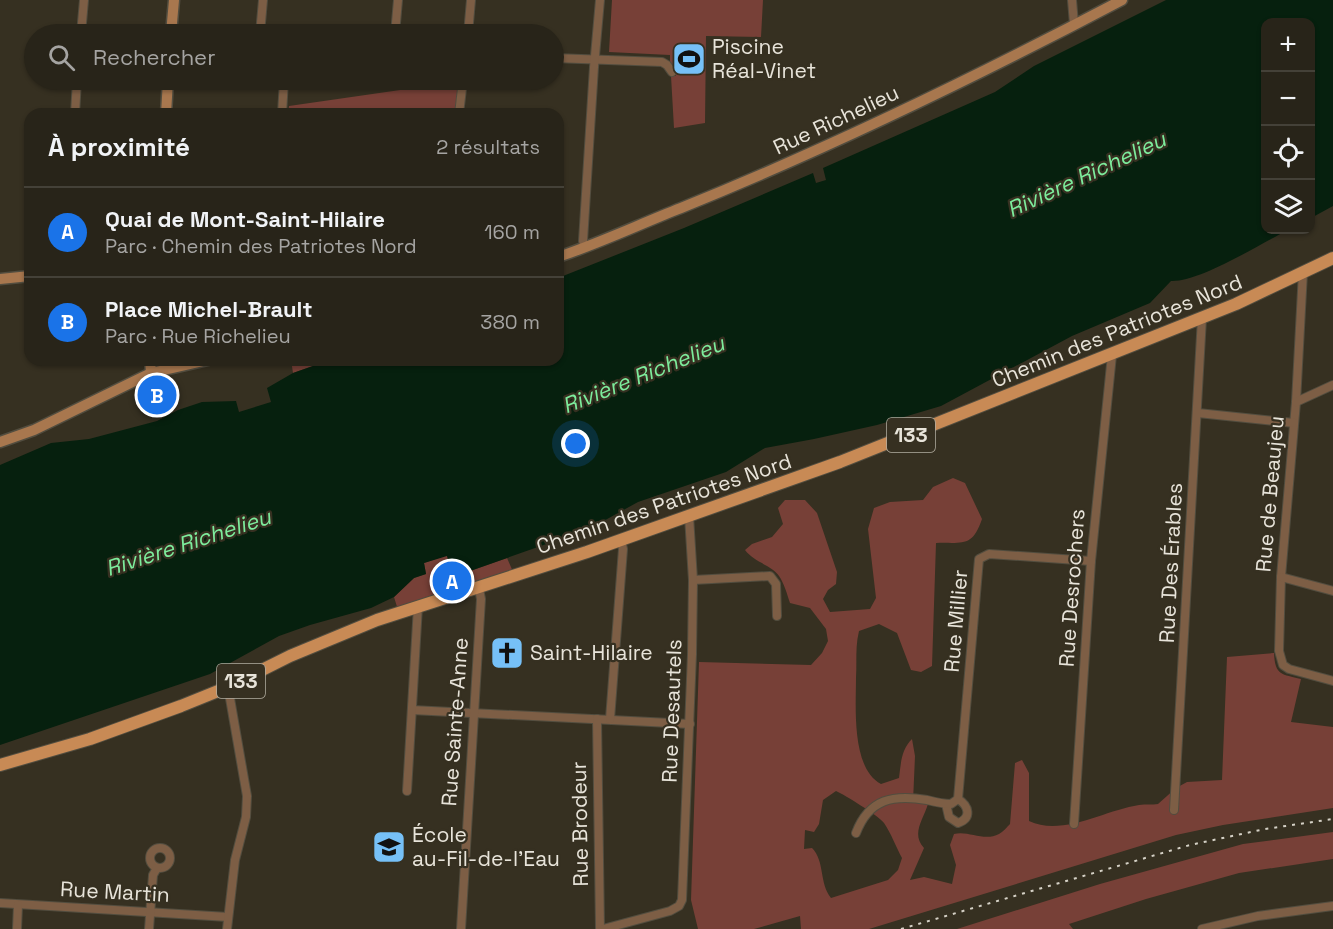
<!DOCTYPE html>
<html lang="fr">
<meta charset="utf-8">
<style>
body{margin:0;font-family:"Space Grotesk",sans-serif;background:#343026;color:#f1f3f6}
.controls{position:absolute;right:18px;top:18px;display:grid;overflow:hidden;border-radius:12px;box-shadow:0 2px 4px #0004}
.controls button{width:54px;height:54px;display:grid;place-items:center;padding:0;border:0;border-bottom:2px solid #444138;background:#282419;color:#f1f3f6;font:30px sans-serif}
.you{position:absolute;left:576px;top:444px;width:21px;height:21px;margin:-15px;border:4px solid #fff;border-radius:50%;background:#1a73e8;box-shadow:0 0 0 9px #1a73e833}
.badge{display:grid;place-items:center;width:39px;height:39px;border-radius:50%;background:#1a73e8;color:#fff;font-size:20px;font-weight:700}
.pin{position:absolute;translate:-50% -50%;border:3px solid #fff;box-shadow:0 2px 6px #0006}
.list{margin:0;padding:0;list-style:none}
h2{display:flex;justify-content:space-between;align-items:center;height:78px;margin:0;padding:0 24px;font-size:26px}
h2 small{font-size:20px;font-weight:400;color:#a5a4a2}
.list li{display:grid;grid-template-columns:39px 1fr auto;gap:18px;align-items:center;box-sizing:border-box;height:90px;padding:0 24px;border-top:2px solid #444138}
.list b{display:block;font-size:22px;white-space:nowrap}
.list p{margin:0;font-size:20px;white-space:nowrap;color:#a5a4a2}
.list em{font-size:20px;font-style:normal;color:#a5a4a2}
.icon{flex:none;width:33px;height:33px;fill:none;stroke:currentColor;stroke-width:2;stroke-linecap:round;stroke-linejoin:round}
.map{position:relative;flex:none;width:1333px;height:929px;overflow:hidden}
.search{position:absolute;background:#282419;box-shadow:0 2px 4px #0004;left:24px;top:24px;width:540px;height:66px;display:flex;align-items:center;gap:15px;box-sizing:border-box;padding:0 21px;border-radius:33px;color:#a5a4a2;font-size:22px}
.panel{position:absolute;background:#282419;box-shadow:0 2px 4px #0004;left:24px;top:108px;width:540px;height:258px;border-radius:18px}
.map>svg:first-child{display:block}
.green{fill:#774037;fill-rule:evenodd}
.water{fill:#06200e}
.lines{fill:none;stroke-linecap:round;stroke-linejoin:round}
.street-casing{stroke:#524d3f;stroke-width:10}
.secondary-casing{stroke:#524d3f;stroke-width:13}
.primary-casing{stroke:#524d3f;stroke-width:14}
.street{stroke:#7d5e45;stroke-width:8}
.secondary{stroke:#a8774e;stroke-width:10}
.primary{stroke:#c88a55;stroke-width:12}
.rail{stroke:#d5d1c6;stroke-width:2;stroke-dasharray:3 6;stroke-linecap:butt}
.labels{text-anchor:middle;stroke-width:4.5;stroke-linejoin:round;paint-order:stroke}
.shield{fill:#363021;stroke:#b3aea2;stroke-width:1.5}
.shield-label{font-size:20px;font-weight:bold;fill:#e8e4da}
.poi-label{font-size:21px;fill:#e8e4da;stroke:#363021;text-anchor:start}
.street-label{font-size:21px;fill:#e8e4da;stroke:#363021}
.water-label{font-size:22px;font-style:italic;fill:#7dec9c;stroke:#363021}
</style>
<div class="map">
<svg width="1333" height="929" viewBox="0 0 1333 929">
<rect width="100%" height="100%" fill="#363021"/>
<!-- green -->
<g class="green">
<path d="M612,0H763L761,37L706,36L705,123L674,128L671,76H676L670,64V55L609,52Z"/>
<path d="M458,85L455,114H288L289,106L414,88Z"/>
<path d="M291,360H330L293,373Z"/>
<path d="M166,375L169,407L148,413L144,382Z"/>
<path d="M953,478L965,483L982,519C972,548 963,542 936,543L932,666L921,672L911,670L897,633L879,624L859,631C855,647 857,662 856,678C856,707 851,768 881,784L899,778C901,763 901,750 912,739L915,756L913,802L928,804C923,820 911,834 924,848L910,880L924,877L952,884L956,865L950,845L954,834C968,830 984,842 999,834C1003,832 1007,827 1010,824L1015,763L1022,760L1029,773V821C1062,837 1105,810 1139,805C1146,804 1152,805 1158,804L1176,788L1187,782L1222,780L1227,657L1274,653C1275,676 1282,674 1301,679L1291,722L1333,727V808L1223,825L1176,835L869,929H801L800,916L754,929H698L691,900L699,662L811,665L822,653L828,641L826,629L810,608L790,603C787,594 784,583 779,576C772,565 755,563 745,550L752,544L772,537L783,524L778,508L785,500H805L817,513L837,572L836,584L828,590L823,599L830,612L870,609L876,598L868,529L874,508L890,502L923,500L933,487ZM836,791C845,795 879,816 884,823C891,833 896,847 902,858L898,870L888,880L831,898C819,883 825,861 812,848L804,849L805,830L814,832L819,824L823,800Z"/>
<path d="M447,555L453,577L507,558L514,574L398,610L394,597L414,578L426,574L424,563Z"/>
<path d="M1333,832V859L1239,873L1146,899L1069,924L1073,929H957L1100,884L1243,844Z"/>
</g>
<!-- water -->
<g class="water">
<path d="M1166,0H1333V206L1311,218L1310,22H1266V230H1288C1260,244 1200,282 1171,281L1150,303L1072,336L941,406L877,425L814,439L765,448L726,472L638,502L589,529L453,577L447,556L424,563L426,574L414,578L394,597L371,608L310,625L279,636L210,674L0,745V465L51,443L89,439L157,421L178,410L202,402L236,401L239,412L271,402L267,388L293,373L330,360H558V278L684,228L813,173L816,183L826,180L823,168L995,92L1034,66Z"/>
<path d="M687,45L702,46L701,74L686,73V65L676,64L677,54H687Z"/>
</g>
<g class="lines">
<defs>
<g id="street">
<path d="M1072,0L1074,24"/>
<path d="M81,34L84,0"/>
<path d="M260,34L263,0"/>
<path d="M395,34L398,0"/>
<path d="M468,34L471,0"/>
<path d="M554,58L662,62L667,65L672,72"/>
<path d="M75,114L77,80"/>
<path d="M282,114L284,80"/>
<path d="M459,114L463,80"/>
<path d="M585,248L583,241L594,67L600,0"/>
<path d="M1303,272L1296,402L1281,577L1279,651L1283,665L1289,669L1333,681"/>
<path d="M1296,402L1333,385"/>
<path d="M1198,413L1294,423"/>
<path d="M1281,577L1333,591"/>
<path d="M693,580L770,576L776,584L777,616"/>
<path d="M412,710L690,724"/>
<path d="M597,719L600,929"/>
<path d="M610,719L623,549L621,540"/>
<path d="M407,791L418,606"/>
<path d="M946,804L949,817L958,823C972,818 969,806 958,799"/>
<path d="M1174,810L1202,318"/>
<path d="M1074,824L1091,561L1112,355"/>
<path d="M856,833C869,799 893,794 927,800C935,802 943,804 951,804L958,799L979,559L989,554L1091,561"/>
<circle cx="160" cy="858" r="10"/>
<path d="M0,903L228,917"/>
<path d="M17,929L18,905"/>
<path d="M149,929L153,875L157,868"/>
<path d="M227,929L235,860L246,817L247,796L228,687"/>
<path d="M461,929L481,599L479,589"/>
<path d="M603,929L670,911L679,906L682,900L692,654L693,580L689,516"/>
<path d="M1202,929L1258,916L1333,906"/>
</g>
<g id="secondary">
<path d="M171,34L174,0"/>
<path d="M166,114L168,80"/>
<path d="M558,257C600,243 640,224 681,208C832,147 978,76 1122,0"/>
<path d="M0,279L30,276"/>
<path d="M150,360L151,373"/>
<path d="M0,442L34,430L151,373L208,360"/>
</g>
<path id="primary" d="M0,765L90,739L181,706L228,687L290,656L377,620L587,552L840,462L1236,304L1333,258"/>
</defs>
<!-- street casing -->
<use href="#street" class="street-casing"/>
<!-- secondary casing -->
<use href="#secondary" class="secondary-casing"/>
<!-- primary casing -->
<use href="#primary" class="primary-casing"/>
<!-- street -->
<use href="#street" class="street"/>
<!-- secondary -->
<use href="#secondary" class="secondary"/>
<!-- primary -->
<use href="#primary" class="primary"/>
<!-- rail -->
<path class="rail" d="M901,929L1190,845L1265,829L1333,819"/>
</g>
<!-- icons -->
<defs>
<symbol id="stadium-square" viewBox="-11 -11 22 22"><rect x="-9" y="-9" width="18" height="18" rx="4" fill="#76c0f7" stroke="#363021"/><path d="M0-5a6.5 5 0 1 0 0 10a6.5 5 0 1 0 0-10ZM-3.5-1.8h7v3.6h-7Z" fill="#111"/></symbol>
<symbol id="church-square" viewBox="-11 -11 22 22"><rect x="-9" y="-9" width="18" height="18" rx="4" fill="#76c0f7" stroke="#363021"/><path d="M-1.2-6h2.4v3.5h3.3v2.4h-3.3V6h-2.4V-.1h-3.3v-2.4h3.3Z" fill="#111"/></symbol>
<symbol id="school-square" viewBox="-11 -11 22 22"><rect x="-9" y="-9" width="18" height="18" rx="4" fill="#76c0f7" stroke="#363021"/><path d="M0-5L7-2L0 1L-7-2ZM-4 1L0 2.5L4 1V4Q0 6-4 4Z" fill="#111"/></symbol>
</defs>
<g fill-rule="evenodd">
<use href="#stadium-square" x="670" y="40" width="38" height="38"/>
<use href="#church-square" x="488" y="634" width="38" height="38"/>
<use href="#school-square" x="370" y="828" width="38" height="38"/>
</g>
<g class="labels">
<!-- shield labels -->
<g class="shield">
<rect x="887" y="418" width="48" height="34" rx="4.5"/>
<rect x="217" y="664" width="48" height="34" rx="4.5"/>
</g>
<g class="shield-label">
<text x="911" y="442">133</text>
<text x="241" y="688">133</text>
</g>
<!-- poi labels -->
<g class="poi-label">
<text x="712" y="54">Piscine<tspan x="712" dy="24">Réal-Vinet</tspan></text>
<text x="530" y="660">Saint-Hilaire</text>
<text x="412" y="842">École<tspan x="412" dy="24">au-Fil-de-l'Eau</tspan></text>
</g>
<!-- street labels -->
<g class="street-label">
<text transform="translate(836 120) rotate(-25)" y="7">Rue Richelieu</text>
<text transform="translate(1117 331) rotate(-22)" y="7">Chemin des Patriotes Nord</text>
<text transform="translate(1270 494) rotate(-85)" y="7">Rue de Beaujeu</text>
<text transform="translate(664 504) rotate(-19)" y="7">Chemin des Patriotes Nord</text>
<text transform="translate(1171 563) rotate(-87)" y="7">Rue Des Érables</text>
<text transform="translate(1072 588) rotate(-86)" y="7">Rue Desrochers</text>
<text transform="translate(956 621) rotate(-85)" y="7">Rue Millier</text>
<text transform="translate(672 711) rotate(-88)" y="7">Rue Desautels</text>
<text transform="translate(455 722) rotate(-86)" y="7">Rue Sainte-Anne</text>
<text transform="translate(580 824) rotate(-91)" y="7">Rue Brodeur</text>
<text transform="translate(115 892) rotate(3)" y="7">Rue Martin</text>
</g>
<!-- water labels -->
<g class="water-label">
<text transform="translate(1086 174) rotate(-25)" y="8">Rivière Richelieu</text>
<text transform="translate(643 374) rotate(-22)" y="8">Rivière Richelieu</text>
<text transform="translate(188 542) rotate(-18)" y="8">Rivière Richelieu</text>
</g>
</g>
</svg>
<div class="controls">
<button>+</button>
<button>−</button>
<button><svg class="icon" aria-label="locate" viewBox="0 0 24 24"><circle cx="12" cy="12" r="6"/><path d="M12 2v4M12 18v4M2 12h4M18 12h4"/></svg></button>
<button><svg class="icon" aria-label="layers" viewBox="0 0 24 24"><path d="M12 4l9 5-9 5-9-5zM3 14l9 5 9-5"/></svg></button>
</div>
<div class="you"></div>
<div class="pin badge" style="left:452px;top:581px">A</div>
<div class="pin badge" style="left:157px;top:395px">B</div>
<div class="search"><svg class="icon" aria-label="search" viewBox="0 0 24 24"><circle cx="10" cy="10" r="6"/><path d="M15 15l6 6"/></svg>Rechercher</div>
<section class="panel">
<h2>À proximité<small>2 résultats</small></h2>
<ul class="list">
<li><span class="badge">A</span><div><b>Quai de Mont-Saint-Hilaire</b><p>Parc · Chemin des Patriotes Nord</p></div><em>160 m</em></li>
<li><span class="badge">B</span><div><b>Place Michel-Brault</b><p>Parc · Rue Richelieu</p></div><em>380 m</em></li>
</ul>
</section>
</div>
